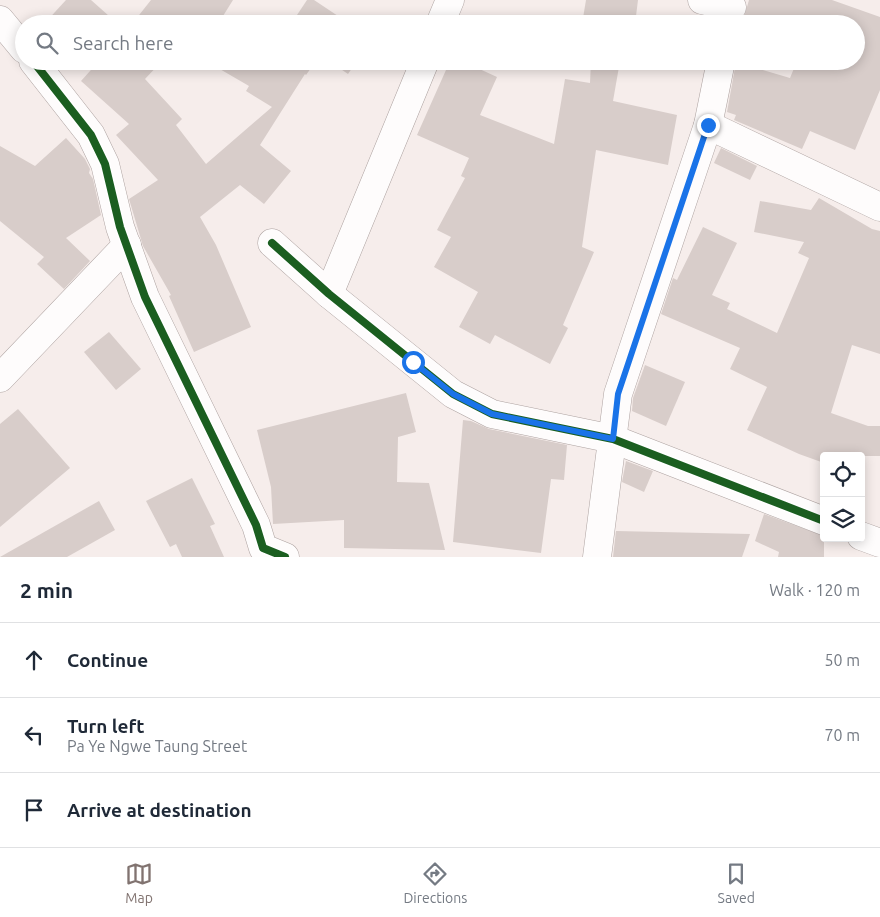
<!DOCTYPE html>
<meta charset="utf-8">
<style>
body{margin:0;font-family:Ubuntu,sans-serif;background:#f2f2f3;color:#1f2937}
.controls{position:absolute;right:15px;bottom:15px;display:grid;overflow:hidden;border-radius:5px;box-shadow:0 2px 12px #0003}
.controls button{width:45px;height:45px;display:grid;place-items:center;padding:0;border:0;border-bottom:1px solid #e0e1e3;background:#fff;color:#1f2937;font:25px sans-serif}
.stop{position:absolute;width:15px;height:15px;margin:-11px;border:4px solid #1a73e8;border-radius:50%;background:#fff}
.stop.end{background:#1a73e8;border-color:#fff;box-shadow:0 1px 5px #0008}
.list{margin:0;padding:0;list-style:none}
h2{display:flex;justify-content:space-between;align-items:center;height:65px;margin:0;padding:0 20px;font-size:21px}
h2 small{font-size:16px;font-weight:400;color:#747a83}
.list li{display:grid;grid-template-columns:32px 1fr auto;gap:15px;align-items:center;box-sizing:border-box;height:75px;padding:0 20px;border-top:1px solid #e0e1e3}
.list b{display:block;font-size:19px;white-space:nowrap}
.list p{margin:0;font-size:16px;white-space:nowrap;color:#747a83}
.list em{font-size:16px;font-style:normal;color:#747a83}
.icon{flex:none;width:28px;height:28px;fill:none;stroke:currentColor;stroke-width:2;stroke-linecap:round;stroke-linejoin:round}
.map{position:relative;flex:none;width:880px;height:557px;overflow:hidden}
.search{position:absolute;background:#fff;box-shadow:0 2px 12px #0003;left:15px;right:15px;top:15px;height:55px;display:flex;align-items:center;gap:12px;box-sizing:border-box;padding:0 18px;border-radius:28px;color:#747a83;font-size:19px}
.sheet{height:290px;background:#fff}
nav{display:flex;justify-content:space-around;align-items:center;box-sizing:border-box;height:70px;border-top:1px solid #e0e1e3;background:#fff;font-size:14px;color:#747a83}
nav a{display:grid;justify-items:center;gap:2px}
nav .on{color:#817370}
.map>svg:first-child{display:block}
.building{fill:#d8cdca}
.lines{fill:none;stroke-linecap:round;stroke-linejoin:round}
.street-casing{stroke:#ada2a0;stroke-width:29}
.street{stroke:#fefcfc;stroke-width:28}
.cycleway-casing{stroke:#fff;stroke-width:11}
.cycleway{stroke:#1b5e20;stroke-width:8}
.route{stroke:#1a73e8;stroke-width:6}
</style>
<div class="map">
<svg width="880" height="557" viewBox="0 0 880 557">
<rect width="100%" height="100%" fill="#f6edeb"/>
<!-- building -->
<g class="building">
<path d="M66,0H91L118,24H44Z"/>
<path d="M151,0H233L218,24H132Z"/>
<path d="M307,0H314L350,24H291Z"/>
<path d="M586,0H638L635,24H582Z"/>
<path d="M749,0H832L880,17V90L855,150L810,131L802,149L734,120L736,115L727,112L736,62L790,78L797,61H856V24H742Z"/>
<path d="M99,61H162L145,79L182,119L176,125L206,164L272,107L246,91L249,86L206,61H316L306,75L305,74L260,145L291,171L264,204L240,185L200,217L216,245L251,327L194,352L169,296L171,295L143,246L129,199L158,180L116,135L129,124L81,81Z"/>
<path d="M329,61H357L348,74Z"/>
<path d="M450,61H462L497,77L480,115L554,144L565,79L590,83L591,61H620L613,101L677,115L668,165L596,150L582,247L594,252L563,325L568,328L550,364L495,335L490,344L459,327L478,292L434,267L451,237L437,230L465,178L461,176L469,158L417,135Z"/>
<path d="M66,138L85,159L90,169L89,173L93,179L101,215L66,238L90,261L64,289L37,264L44,257L0,221V146L35,166Z"/>
<path d="M721,148L757,166L750,180L714,163Z"/>
<path d="M819,198L872,229L880,231V354L852,345L831,413L868,426H880V456H824V463L799,454L747,430L767,387L730,369L740,348L661,314L673,278L677,280L703,227L737,243L712,295L730,303L727,309L777,333L809,258L798,253L804,242L754,232L760,201L811,210Z"/>
<path d="M109,332L141,369L116,390L84,352Z"/>
<path d="M645,365L685,382L666,426L632,411L633,398Z"/>
<path d="M406,393L416,432L398,437L397,482L429,483L445,550L344,548V520L273,524L271,487L257,430Z"/>
<path d="M18,409L70,468L0,527V424Z"/>
<path d="M463,420L471,421L489,429L567,445L564,480L551,479L541,553L453,542Z"/>
<path d="M626,461L653,471L644,492L622,482Z"/>
<path d="M192,478L215,524L210,526L224,557H182L176,544L170,547L146,501Z"/>
<path d="M99,501L115,530L67,557H0Z"/>
<path d="M764,514L824,536V557H778L779,552L755,541Z"/>
<path d="M616,531L750,534L742,557H613Z"/>
</g>
<g class="lines">
<defs>
<g id="street">
<path d="M702,0L732,7"/>
<path d="M0,20L24,49"/>
<path d="M440,24L450,0"/>
<path d="M33,61L91,135L105,164L120,227L145,297L256,525L263,548L285,557"/>
<path d="M708,125L880,207"/>
<path d="M272,243L329,294L453,394L492,414L613,439L824,521"/>
<path d="M329,294L425,61"/>
<path d="M0,378L127,245"/>
<path d="M861,536L880,543"/>
<path d="M597,557L618,394L708,125L721,61"/>
</g>
</defs>
<!-- street casing -->
<use href="#street" class="street-casing"/>
<!-- street -->
<use href="#street" class="street"/>
<defs>
<g id="cycleway">
<path d="M33,61L91,135L105,164L120,227L145,297L256,525L263,548L285,557"/>
<path d="M272,243L329,294L453,394L492,414L613,439L824,521"/>
</g>
</defs>
<!-- cycleway casing -->
<use href="#cycleway" class="cycleway-casing"/>
<!-- cycleway -->
<use href="#cycleway" class="cycleway"/>
</g>
<g class="lines">
<!-- route -->
<path class="route" d="M413,362L453,394L492,414L613,439L618,394L708,125"/>
</g>
</svg>
<div class="controls">
<button><svg class="icon" aria-label="locate" viewBox="0 0 24 24"><circle cx="12" cy="12" r="6"/><path d="M12 2v4M12 18v4M2 12h4M18 12h4"/></svg></button>
<button><svg class="icon" aria-label="layers" viewBox="0 0 24 24"><path d="M12 4l9 5-9 5-9-5zM3 14l9 5 9-5"/></svg></button>
</div>
<div class="stop" style="left:413px;top:362px"></div>
<div class="stop end" style="left:708px;top:125px"></div>
<div class="search"><svg class="icon" aria-label="search" viewBox="0 0 24 24"><circle cx="10" cy="10" r="6"/><path d="M15 15l6 6"/></svg>Search here</div>
</div>
<section class="sheet">
<h2>2 min<small>Walk · 120 m</small></h2>
<ul class="list">
<li><svg class="icon" aria-label="ahead" viewBox="0 0 24 24"><path d="M12 20V5M6 11l6-6 6 6"/></svg><div><b>Continue</b></div><em>50 m</em></li>
<li><svg class="icon" aria-label="left" viewBox="0 0 24 24"><path d="M17 20v-9H6M10 6l-5 5 5 5"/></svg><div><b>Turn left</b><p>Pa Ye Ngwe Taung Street</p></div><em>70 m</em></li>
<li><svg class="icon" aria-label="arrive" viewBox="0 0 24 24"><path d="M6 21V4h12l-3 4 3 4H6"/></svg><div><b>Arrive at destination</b></div></li>
</ul>
</section>
<nav>
<a class="on"><svg class="icon" aria-label="map" viewBox="0 0 24 24"><path d="M3 6l6-2 6 2 6-2v14l-6 2-6-2-6 2zM9 4v14M15 6v14"/></svg>Map</a>
<a><svg class="icon" aria-label="directions" viewBox="0 0 24 24"><path d="M12 3l9 9-9 9-9-9zM9 14v-3h6M13 9l2 2-2 2"/></svg>Directions</a>
<a><svg class="icon" aria-label="saved" viewBox="0 0 24 24"><path d="M7 4h10v16l-5-4-5 4z"/></svg>Saved</a>
</nav>
